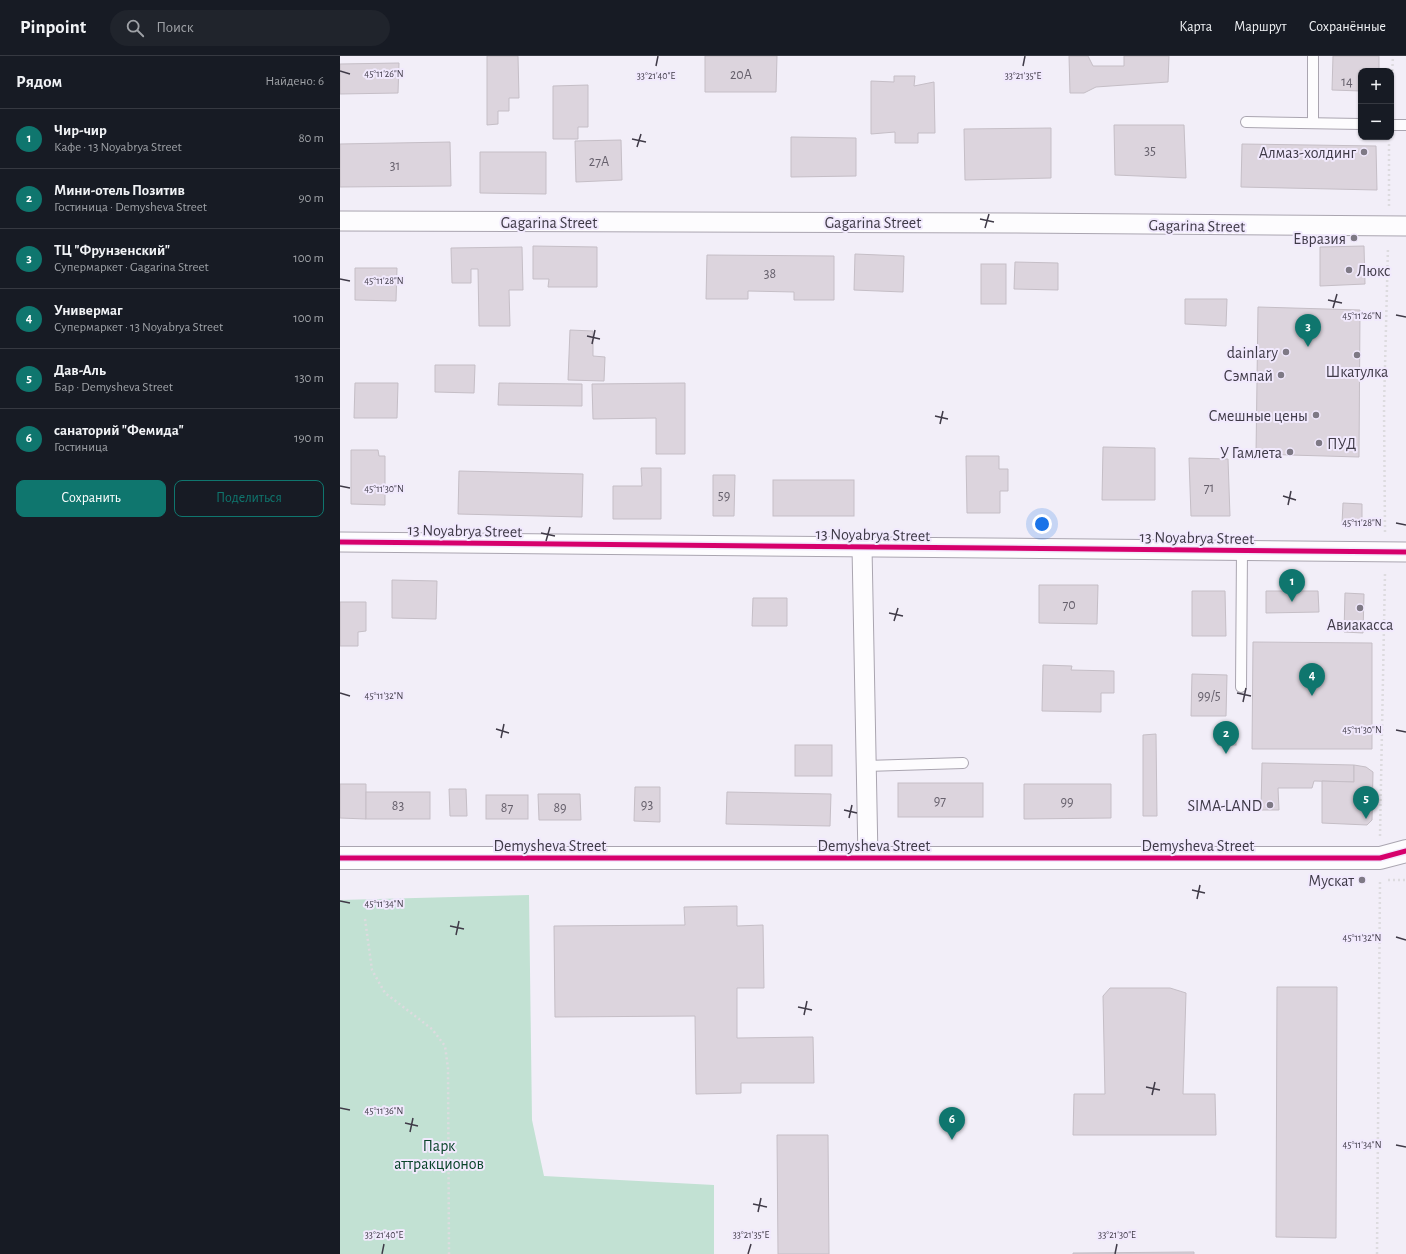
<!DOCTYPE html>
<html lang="ru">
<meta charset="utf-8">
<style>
body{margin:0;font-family:"Alegreya Sans",sans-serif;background:#20242c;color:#f1f3f6}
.controls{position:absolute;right:12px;top:12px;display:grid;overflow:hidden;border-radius:8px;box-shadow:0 1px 3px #0004}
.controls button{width:36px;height:36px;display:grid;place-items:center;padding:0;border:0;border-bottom:1px solid #363941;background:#171b24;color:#f1f3f6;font:20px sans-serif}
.you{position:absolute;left:702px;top:468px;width:14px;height:14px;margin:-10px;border:3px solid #fff;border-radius:50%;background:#1a73e8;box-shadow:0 0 0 6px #1a73e833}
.badge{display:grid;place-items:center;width:26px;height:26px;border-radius:50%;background:#0f766e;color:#fff;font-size:13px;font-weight:700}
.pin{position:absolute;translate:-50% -33px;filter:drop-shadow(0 1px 2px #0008)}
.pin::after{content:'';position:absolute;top:21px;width:14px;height:12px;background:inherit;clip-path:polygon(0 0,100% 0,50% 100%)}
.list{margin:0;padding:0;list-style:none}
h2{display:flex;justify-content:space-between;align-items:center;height:52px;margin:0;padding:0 16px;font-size:17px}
h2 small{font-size:13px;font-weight:400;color:#9ea1a6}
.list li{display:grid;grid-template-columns:26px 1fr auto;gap:12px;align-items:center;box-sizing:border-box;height:60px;padding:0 16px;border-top:1px solid #363941}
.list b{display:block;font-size:15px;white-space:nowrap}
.list p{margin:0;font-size:13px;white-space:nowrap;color:#9ea1a6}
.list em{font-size:13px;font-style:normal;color:#9ea1a6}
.actions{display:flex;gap:8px;padding:12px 16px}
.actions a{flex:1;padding:9px 0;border:1px solid #0f766e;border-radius:8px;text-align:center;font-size:14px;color:#0f766e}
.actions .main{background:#0f766e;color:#fff}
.icon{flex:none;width:22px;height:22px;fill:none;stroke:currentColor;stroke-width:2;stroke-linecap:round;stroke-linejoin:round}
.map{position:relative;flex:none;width:1066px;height:1198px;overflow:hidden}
header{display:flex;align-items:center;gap:24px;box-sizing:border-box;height:56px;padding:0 20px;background:#171b24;border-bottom:1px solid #363941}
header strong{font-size:19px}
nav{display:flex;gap:22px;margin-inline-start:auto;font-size:14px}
.search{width:280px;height:36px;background:#20242c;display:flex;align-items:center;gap:10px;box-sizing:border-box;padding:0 14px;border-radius:22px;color:#9ea1a6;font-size:15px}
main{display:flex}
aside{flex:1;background:#171b24}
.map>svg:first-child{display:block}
.green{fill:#c2e1d3}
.building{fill:#dcd4dd;stroke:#c5bec6}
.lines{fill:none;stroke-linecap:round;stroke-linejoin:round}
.service-casing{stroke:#aaa5b0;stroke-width:12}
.minor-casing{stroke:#aaa5b0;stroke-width:21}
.tertiary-casing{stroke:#aaa5b0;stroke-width:24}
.path{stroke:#dddbdf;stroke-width:2.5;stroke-dasharray:2 3;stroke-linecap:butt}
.service{stroke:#fdfcfe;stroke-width:10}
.minor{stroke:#fdfcfe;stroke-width:19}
.tertiary{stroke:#fdfcfe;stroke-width:22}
.cycleway-casing{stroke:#f1e9fd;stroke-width:8}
.cycleway{stroke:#d6006c;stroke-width:5}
.ticks{fill:none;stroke:#3f3a47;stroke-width:1.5}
.poi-dot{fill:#7e7985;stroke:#f1e9fd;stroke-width:1.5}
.labels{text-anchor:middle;stroke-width:4;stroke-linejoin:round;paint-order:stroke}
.number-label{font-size:14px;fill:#66606c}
.poi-label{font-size:16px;fill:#3f3a47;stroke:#f1e9fd;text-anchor:end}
.street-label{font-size:16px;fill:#3f3a47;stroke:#f1e9fd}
.park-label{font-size:16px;fill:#0a442a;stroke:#f1e9fd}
.ticks-label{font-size:10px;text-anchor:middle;fill:#3f3a47;stroke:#f1e9fd;stroke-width:4;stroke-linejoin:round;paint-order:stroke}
</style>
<header>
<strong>Pinpoint</strong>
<div class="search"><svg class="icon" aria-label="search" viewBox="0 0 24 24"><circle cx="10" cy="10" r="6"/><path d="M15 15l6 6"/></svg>Поиск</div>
<nav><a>Карта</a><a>Маршрут</a><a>Сохранённые</a></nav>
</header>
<main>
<aside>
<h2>Рядом<small>Найдено: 6</small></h2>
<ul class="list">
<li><span class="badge">1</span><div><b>Чир-чир</b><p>Кафе · 13 Noyabrya Street</p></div><em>80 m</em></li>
<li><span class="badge">2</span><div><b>Мини-отель Позитив</b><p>Гостиница · Demysheva Street</p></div><em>90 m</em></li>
<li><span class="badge">3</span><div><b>ТЦ &quot;Фрунзенский&quot;</b><p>Супермаркет · Gagarina Street</p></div><em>100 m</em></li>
<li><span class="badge">4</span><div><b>Универмаг</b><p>Супермаркет · 13 Noyabrya Street</p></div><em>100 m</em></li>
<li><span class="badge">5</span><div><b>Дав-Аль</b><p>Бар · Demysheva Street</p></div><em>130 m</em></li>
<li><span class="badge">6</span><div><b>санаторий &quot;Фемида&quot;</b><p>Гостиница</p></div><em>190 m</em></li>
</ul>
<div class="actions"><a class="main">Сохранить</a><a>Поделиться</a></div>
</aside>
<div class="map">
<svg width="1066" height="1198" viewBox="0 0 1066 1198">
<rect width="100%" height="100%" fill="#f2eef8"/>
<!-- green -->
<path class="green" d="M189,839L192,1064L204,1120L374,1129V1198H0V844Z"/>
<!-- building -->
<g class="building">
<path d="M147,0H178L179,42H169V55H158V68L147,69Z"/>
<path d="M365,0H437L436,36H365Z"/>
<path d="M729,0H748L753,10H784V0H829L828,26L756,31L744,37H730Z"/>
<path d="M993,0H1039V15H1021V35L992,34Z"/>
<path d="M59,7L58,37L0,38V8Z"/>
<path d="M554,20H575L574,30L594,26L595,77H578V87H555V76L531,78V25L554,26Z"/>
<path d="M248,29V71H238V83H213V30Z"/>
<path d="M774,69H844L846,122L775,119Z"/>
<path d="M711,72V122L625,124L624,73Z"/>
<path d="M451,81L516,82V120L451,121Z"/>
<path d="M281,84L282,124L236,126L235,85Z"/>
<path d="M110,86L111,130L0,131V88Z"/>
<path d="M902,88L1036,90L1037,134L901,131Z"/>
<path d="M140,96H206V138L140,137Z"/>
<path d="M193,190L257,191V231H208L209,223H193Z"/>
<path d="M1024,190L1025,228L980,230V191Z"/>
<path d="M182,191L183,234H169L170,270H139L138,213H131V227H112L111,192Z"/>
<path d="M515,198L564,200L563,236L514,234Z"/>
<path d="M367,199L494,200V244H454V236L408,235V243H366Z"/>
<path d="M675,206L718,207V234L674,233Z"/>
<rect x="641" y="208" width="25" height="40"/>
<path d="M15,212H57L56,245L15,244Z"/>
<path d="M845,243H887L886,270L845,268Z"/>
<path d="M918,251L1020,254L1019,401L916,398Z"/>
<path d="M230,274L253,275V300L265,301L264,325L228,324Z"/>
<path d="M95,309H135L134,337L95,336Z"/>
<path d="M15,327H58L57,362H14Z"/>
<path d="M159,327L242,328V350L158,349Z"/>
<path d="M345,327V398H316V362L253,363L252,328Z"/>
<path d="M763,391L815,392V444H762Z"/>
<path d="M11,394H38L39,400H45V449L11,448Z"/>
<path d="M626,400H659V413H668V435H660V457H627Z"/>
<path d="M849,402L888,403L890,460H851Z"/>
<path d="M301,412H321V463H273V430H302Z"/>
<path d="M119,415L243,418L242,461L118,458Z"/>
<path d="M373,419H395L394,460H373Z"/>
<rect x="433" y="424" width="81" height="36"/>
<path d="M1003,447L1022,448V467L1002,468Z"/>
<path d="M52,524L97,525L96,563L52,562Z"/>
<path d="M699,529H758L757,568L699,567Z"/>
<path d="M852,535H885L886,580H852Z"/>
<path d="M926,535H978L979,556L926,557Z"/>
<path d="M1005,537L1024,538L1023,577L1004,576Z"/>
<path d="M413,542H447V570H412Z"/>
<path d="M0,546H26V575L18,576V590H0Z"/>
<path d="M913,586L1032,587V693H912Z"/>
<path d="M703,609L732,610L731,614L774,615V637H761V656L702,655Z"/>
<path d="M852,618L887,619L886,660H851Z"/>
<rect x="878" y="672" width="18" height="17"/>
<path d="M816,678L817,760H803V679Z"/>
<rect x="455" y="689" width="37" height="31"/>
<path d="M922,707L1014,709V726L974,725L972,732H938L939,754H921Z"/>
<path d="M1014,709L1026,711L1033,716L1032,764L1027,769L982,767V725L1014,726Z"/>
<rect x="558" y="727" width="85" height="34"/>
<path d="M0,728H26V763L0,762Z"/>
<path d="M684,728H771V762L684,763Z"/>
<path d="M295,731H320V766L294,765Z"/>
<path d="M109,733H126L127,760H110Z"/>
<rect x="26" y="736" width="64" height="27"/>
<path d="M387,736L491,738L490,770L386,768Z"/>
<path d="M198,738H240L241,764H199Z"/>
<rect x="146" y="739" width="42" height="24"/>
<path d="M397,850V870L423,869L424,932H397V982L473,981L474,1027H401V1037L356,1038L355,960L215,961L214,870L345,869L344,851Z"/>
<path d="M937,931H997L996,1182L936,1181Z"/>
<path d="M770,932H830L846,937L843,1038H875L876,1079H733L734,1038H765L763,940Z"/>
<path d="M437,1079H488L489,1198H438Z"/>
<path d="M854,1196V1198H733V1197Z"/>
</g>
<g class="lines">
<defs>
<g id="service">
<path d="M906,66L1021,68"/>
<path d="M973,67V0"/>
<path d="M1051,69H1066"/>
<path d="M901,631L902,494"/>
<path d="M526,710L623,707"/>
</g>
<g id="minor">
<path d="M0,165L674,167L1066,170"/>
<path d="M0,486L1066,496"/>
<path d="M522,491L528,802"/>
</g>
<path id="tertiary" d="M0,802H1040L1066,795"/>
</defs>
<!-- service casing -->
<use href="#service" class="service-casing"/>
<!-- minor casing -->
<use href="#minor" class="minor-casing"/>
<!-- tertiary casing -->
<use href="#tertiary" class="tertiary-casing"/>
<!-- path -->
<g class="path">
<path d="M1051,40L1053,0"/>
<path d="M1049,150V85"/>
<path d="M1045,476L1044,351L1048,191"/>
<path d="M1040,780L1045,517"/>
<path d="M1048,824H1066"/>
<path d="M25,863L32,914L45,937L92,973L105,990L108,1012L109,1198"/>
<path d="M1037,1198L1040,825"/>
</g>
<!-- service -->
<use href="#service" class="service"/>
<!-- minor -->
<use href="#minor" class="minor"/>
<!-- tertiary -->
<use href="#tertiary" class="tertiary"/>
<defs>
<g id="cycleway">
<path d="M0,486L1066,496"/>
<path d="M0,802H1040L1066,795"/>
</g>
</defs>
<!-- cycleway casing -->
<use href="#cycleway" class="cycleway-casing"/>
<!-- cycleway -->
<use href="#cycleway" class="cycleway"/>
</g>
<!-- ticks -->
<path class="ticks" d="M316,10L318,0M683,10L685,0M0,15L10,18M292,83L306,86M297,91L301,78M640,163L654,166M645,172L649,158M0,223L10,225M988,244L1002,247M993,252L997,238M1056,259L1066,261M247,280L260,283M252,288L255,274M595,360L608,363M600,368L603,355M0,430L10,432M943,440L956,444M948,449L951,435M1056,467L1066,469M201,477L215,480M206,485L210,471M549,557L563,560M554,565L558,552M0,637L10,640M897,637L911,640M903,646L906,632M156,673L169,677M1056,674L1066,676M161,682L164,668M504,754L517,757M509,762L512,749M852,834L865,837M857,843L860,829M0,845L10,847M110,870L124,873M116,879L119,865M1056,881L1066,884M458,951L472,954M464,959L467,945M806,1031L820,1034M812,1039L815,1026M0,1052L10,1054M65,1067L78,1070M70,1076L73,1062M1056,1089L1066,1091M413,1148L427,1151M418,1156L421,1142M42,1198L44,1188M408,1198L411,1188M775,1198L777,1188"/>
<!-- markers -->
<g class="poi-dot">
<circle cx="1024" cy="96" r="4"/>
<circle cx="1014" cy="182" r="4"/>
<circle cx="1009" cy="214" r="4"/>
<circle cx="946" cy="296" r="4"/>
<circle cx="1017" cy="299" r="4"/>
<circle cx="941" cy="319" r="4"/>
<circle cx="976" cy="359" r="4"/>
<circle cx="979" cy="387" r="4"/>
<circle cx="950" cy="396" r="4"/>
<circle cx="1020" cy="552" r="4"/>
<circle cx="930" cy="749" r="4"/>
<circle cx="1022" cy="824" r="4"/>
</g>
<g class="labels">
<!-- number labels -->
<g class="number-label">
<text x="401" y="23">20А</text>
<text x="1007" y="30">14</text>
<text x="810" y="99">35</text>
<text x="259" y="110">27А</text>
<text x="55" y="114">31</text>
<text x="430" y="222">38</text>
<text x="869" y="436">71</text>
<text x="384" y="444">59</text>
<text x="729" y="553">70</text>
<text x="869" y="644">99/5</text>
<text x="600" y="749">97</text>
<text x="727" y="750">99</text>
<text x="307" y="753">93</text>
<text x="58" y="754">83</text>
<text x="167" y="756">87</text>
<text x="220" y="756">89</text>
</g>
<!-- poi labels -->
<g class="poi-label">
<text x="1016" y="102">Алмаз-холдинг</text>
<text x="1006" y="188">Евразия</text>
<text x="1017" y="220" text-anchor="start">Люкс</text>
<text x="938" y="302">dainlary</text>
<text x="1017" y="321" text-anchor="middle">Шкатулка</text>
<text x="933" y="325">Сэмпай</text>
<text x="968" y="365">Смешные цены</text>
<text x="987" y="393" text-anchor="start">ПУД</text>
<text x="942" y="402">У Гамлета</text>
<text x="1020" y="574" text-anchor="middle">Авиакасса</text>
<text x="922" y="755">SIMA-LAND</text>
<text x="1014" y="830">Мускат</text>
</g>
<!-- street labels -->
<g class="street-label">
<text x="209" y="172">Gagarina Street</text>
<text x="533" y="172">Gagarina Street</text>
<text transform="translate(857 169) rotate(1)" y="6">Gagarina Street</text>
<text transform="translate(125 474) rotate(1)" y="6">13 Noyabrya Street</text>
<text transform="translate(533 478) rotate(1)" y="6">13 Noyabrya Street</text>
<text transform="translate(857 481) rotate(1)" y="6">13 Noyabrya Street</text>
<text x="210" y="795">Demysheva Street</text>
<text x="534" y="795">Demysheva Street</text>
<text x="858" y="795">Demysheva Street</text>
</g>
<!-- park labels -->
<g class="park-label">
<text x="99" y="1095">Парк<tspan x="99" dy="18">аттракционов</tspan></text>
</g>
</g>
<g class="ticks-label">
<text x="44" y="21">45°11'26"N</text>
<text x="316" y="23">33°21'40"E</text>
<text x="683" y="23">33°21'35"E</text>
<text x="44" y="228">45°11'28"N</text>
<text x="1022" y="263">45°11'26"N</text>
<text x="44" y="436">45°11'30"N</text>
<text x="1022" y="470">45°11'28"N</text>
<text x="44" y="643">45°11'32"N</text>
<text x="1022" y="677">45°11'30"N</text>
<text x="44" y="851">45°11'34"N</text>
<text x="1022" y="885">45°11'32"N</text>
<text x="44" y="1058">45°11'36"N</text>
<text x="1022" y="1092">45°11'34"N</text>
<text x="44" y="1182">33°21'40"E</text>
<text x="411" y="1182">33°21'35"E</text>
<text x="777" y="1182">33°21'30"E</text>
</g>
</svg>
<div class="controls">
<button>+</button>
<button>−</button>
</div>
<div class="you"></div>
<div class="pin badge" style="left:952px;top:546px">1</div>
<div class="pin badge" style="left:886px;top:698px">2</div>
<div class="pin badge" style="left:968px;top:291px">3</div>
<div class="pin badge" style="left:972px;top:640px">4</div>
<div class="pin badge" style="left:1026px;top:763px">5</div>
<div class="pin badge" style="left:612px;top:1084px">6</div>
</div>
</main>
